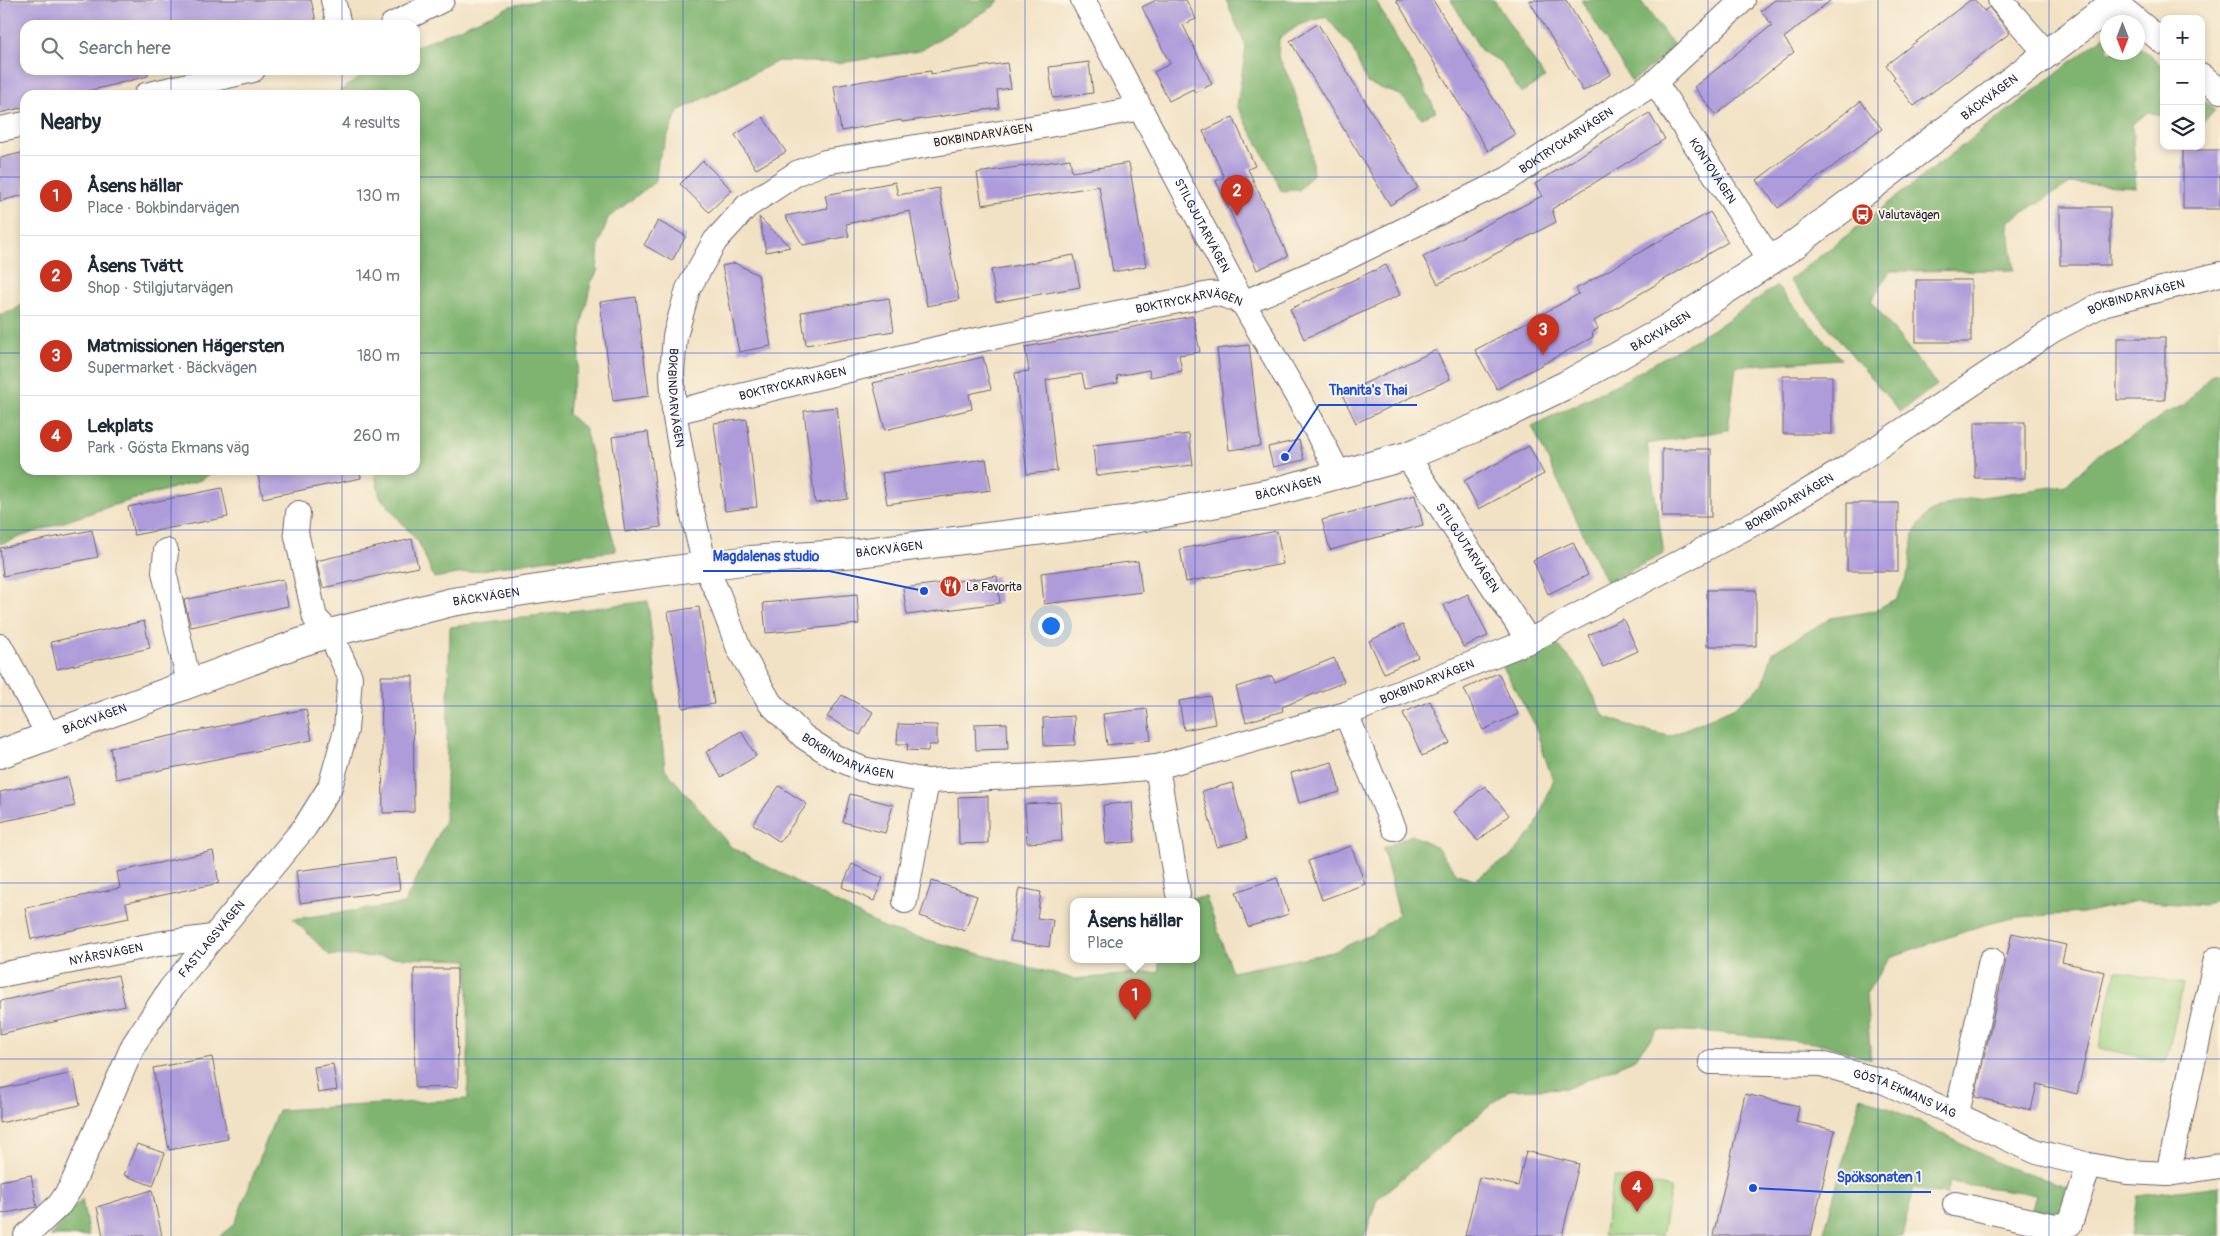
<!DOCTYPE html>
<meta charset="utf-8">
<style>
body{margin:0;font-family:Pangolin,sans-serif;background:#f2f2f3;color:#1f2937}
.controls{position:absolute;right:15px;top:15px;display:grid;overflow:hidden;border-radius:10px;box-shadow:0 2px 8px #0003}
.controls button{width:45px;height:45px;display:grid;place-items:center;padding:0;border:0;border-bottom:1px solid #e0e1e3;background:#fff;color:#1f2937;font:25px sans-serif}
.compass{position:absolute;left:2100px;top:15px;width:45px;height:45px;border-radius:50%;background:#fff;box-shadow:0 2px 8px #0003;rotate:180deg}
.you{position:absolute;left:1050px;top:625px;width:18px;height:18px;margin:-12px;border:4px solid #fff;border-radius:50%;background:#1a73e8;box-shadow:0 0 0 8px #1a73e833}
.badge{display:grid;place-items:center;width:32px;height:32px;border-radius:50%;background:#c8321e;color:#fff;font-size:16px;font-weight:700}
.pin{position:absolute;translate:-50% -41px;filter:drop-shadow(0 1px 2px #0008)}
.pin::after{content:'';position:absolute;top:26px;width:18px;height:15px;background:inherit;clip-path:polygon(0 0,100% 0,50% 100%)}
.popup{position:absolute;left:1070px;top:898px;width:130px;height:65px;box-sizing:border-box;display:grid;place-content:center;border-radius:10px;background:#fff;filter:drop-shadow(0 1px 4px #0005);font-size:16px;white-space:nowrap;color:#747a83}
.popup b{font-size:19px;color:#1f2937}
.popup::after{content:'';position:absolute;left:50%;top:100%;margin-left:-10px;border:10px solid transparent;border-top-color:#fff}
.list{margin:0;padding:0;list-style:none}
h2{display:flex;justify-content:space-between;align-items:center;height:65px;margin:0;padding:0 20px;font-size:21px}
h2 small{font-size:16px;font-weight:400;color:#747a83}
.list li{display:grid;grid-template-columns:32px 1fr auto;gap:15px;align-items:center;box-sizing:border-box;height:80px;padding:0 20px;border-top:1px solid #e0e1e3}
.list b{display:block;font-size:19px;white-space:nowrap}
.list p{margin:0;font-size:16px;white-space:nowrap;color:#747a83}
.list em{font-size:16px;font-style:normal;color:#747a83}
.icon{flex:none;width:28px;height:28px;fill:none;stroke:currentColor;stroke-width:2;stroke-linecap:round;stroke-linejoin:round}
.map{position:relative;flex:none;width:2220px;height:1236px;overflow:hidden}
.search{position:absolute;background:#fff;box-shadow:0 2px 8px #0003;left:20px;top:20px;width:400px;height:55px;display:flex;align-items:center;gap:12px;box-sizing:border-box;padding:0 18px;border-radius:15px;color:#747a83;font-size:19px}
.panel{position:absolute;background:#fff;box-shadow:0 2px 8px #0003;left:20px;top:90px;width:400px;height:385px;border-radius:15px}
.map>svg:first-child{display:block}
.green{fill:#9fd282;stroke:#607a5e}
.forest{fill:#7fb470;stroke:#506b56}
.building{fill:#ad9bda}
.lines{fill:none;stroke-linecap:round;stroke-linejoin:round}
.minor-casing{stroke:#6b656b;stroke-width:26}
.tertiary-casing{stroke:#6b656b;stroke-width:30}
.minor{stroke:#fff;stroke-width:24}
.tertiary{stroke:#fff;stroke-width:28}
.grid{fill:none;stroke:#1d4ed8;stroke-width:1;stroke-opacity:0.55}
.labels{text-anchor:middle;stroke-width:4;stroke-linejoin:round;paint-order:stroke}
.street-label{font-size:12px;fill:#22223b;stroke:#fcf5e5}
.poi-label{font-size:12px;fill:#22223b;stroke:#fcf5e5;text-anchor:start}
.leader{fill:none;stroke:#1d4ed8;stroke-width:2}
.callout-dot{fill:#1d4ed8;stroke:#fcf5e5;stroke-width:2}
.callout-label{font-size:14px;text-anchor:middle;font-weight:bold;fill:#1d4ed8;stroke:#fcf5e5;stroke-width:4;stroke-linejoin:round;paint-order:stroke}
</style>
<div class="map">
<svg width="2220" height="1236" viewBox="0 0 2220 1236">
<rect width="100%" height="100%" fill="#fcf5e5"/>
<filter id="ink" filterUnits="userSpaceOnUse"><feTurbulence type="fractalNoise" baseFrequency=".02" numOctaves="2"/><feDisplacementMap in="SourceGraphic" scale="10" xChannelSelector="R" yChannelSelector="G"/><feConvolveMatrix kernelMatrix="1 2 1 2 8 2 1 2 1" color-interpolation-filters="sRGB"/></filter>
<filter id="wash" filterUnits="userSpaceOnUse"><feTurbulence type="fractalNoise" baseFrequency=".0096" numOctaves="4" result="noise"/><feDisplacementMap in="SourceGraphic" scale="20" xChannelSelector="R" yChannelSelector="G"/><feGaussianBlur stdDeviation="1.12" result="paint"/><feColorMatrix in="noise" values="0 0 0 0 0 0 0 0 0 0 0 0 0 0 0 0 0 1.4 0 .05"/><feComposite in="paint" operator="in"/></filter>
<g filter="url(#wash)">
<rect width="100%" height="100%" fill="#f2e2c5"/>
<!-- green -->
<g class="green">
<path d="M2116,970L2183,984L2166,1062L2099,1048Z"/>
<path d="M1614,1177L1671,1188L1662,1236H1603Z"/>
</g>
<!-- forest -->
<g class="forest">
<path d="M539,0H999L994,6L919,51L840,63L778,61L678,111L658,160L656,181L608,218L599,244L597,272L591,283L582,323L578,368L570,394L568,414L585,429L616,551L542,560L434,578L419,543L380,497L374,470H415V95H334L371,70H415V47L511,6Z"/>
<path d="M1226,0H1375L1423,84L1436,112L1422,118L1400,95L1367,83L1352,47L1326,17L1299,25L1279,39L1278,56L1292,84L1310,141L1313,174L1299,190L1281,191L1270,166L1237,106L1246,47Z"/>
<path d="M1451,0H1494L1545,78L1521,93L1500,61L1482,52Z"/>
<path d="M1581,0H1640L1675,47L1632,82Z"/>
<path d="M2107,34L2108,52H2138V46L2164,67V117L2149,112L2132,124L2136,187L2070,183L2008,222L2014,270L1890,271L1871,301L1937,385L1900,412L1789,280Z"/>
<path d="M2201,98L2215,109L2201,125Z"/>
<path d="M1776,286L1841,359L1736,366L1728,430L1647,444L1664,554L1606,582L1532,426L1623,381L1720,325Z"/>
<path d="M25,303V470H216L201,480L111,506L0,544V314L13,311Z"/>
<path d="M2220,373V897L2205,906L2137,901L2083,913L2018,917L1987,924L1890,957L1866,994L1871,1060L1823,1044L1712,1032L1658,1030L1633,1060L1568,1088L1509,1090L1377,1199L1365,1236H220L235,1223L278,1110L468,1099V960L329,955L293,919L404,904L445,821L450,627L648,601L665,769L731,847L886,929L1074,979L1159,972V959H1196V901H1163L1206,897L1232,972L1333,952L1372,934L1399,914L1383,848L1412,835L1437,847L1457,874L1475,879L1511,856L1534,830L1553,781L1533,721L1502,665L1555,642L1581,671L1604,716L1638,729L1670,736L1735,707L1763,684L1773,652L1831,618L1874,611L1897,598L1909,571L1913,534L1928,513L1955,501L2066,485L2099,454L2140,431L2164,414L2184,405L2212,374Z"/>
<path d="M1861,1096L1920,1122L2004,1166L2072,1188L2067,1207L2049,1213L2032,1210L2036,1194L1950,1182L1947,1195L1914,1188L1902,1236H1823Z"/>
<path d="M2220,1186V1236H2131L2137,1196Z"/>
<path d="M82,1199L89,1236H50Z"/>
</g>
<g id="blocks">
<!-- building -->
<g class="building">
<path d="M0,0H311L317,25H25V70H148V76L73,95H25V107L0,113Z"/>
<path d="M1156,0H1186L1196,19L1183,25L1212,84L1195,93L1193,89L1169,101L1154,72L1170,64L1142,7Z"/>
<path d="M1396,0H1433L1515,134L1488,151Z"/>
<path d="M1529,0H1566L1611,74L1583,91Z"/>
<path d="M1775,0H1831L1784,38L1794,52L1716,115L1694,87L1772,25L1761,11Z"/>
<path d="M1970,0H1975L1984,11L1989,7L2010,33L1914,106L1893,79L1895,77L1886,65Z"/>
<path d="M1318,24L1418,188L1390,205L1290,41Z"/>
<path d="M1089,62L1093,93L1053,98L1049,67Z"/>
<path d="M1007,63L1011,88L997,90L999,108L902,122L901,120L841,131L834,86L894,76L931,71V74Z"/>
<path d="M1861,101L1882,129L1778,208L1757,180Z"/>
<path d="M1649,113L1665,139L1552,209L1556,222L1438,284L1423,257L1542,196L1535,184Z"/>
<path d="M763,117L786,152L756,169L735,135Z"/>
<path d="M1233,117L1255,166L1248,169L1288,256L1257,270L1216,181L1224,177L1203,131Z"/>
<rect x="2183" y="150" width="37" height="59"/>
<path d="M25,152V195L0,201V158Z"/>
<path d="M1070,159L1072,172L1129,163L1146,266L1113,272L1099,186L982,205L977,173Z"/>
<path d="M703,161L732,190L709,212L680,184Z"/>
<path d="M895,182L898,195L939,188L959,300L927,306L910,211L846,224L849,236L803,245L785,216L828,208L825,195Z"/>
<rect x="2060" y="207" width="50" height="58"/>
<path d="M1710,212L1728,242L1594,321L1598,329L1592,332L1593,337L1497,389L1475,350L1579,294L1576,289Z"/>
<path d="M759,217L790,247L766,252Z"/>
<path d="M658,221L686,236L672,261L644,245Z"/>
<path d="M1074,255L1080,287L996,302L991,270Z"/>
<path d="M735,263L758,275L771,346L739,352L722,266Z"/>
<path d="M1386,265L1400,295L1304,339L1290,309Z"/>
<rect x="1916" y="280" width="55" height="62"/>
<path d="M636,297L649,396L613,401L600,302Z"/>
<path d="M889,298L894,331L806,345L801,312Z"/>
<path d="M1193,316L1200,352L1179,355L1182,371L1150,377L1149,370L1117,376L1118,383L1085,389L1082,374L1046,380L1057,471L1027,474L1015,373L1029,371L1025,347Z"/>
<rect x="2117" y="338" width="48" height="62"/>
<path d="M1249,345L1261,446L1229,450L1217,349Z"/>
<path d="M1436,350L1450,379L1356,423L1342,394Z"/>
<path d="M983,357L991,389L969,394L972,409L885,430L873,383Z"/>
<rect x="1783" y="376" width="49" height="58"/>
<path d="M837,407L848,499L815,503L804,411Z"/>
<path d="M747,419L757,507L725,511L714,423Z"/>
<rect x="1975" y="422" width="50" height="56"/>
<path d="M648,432L661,527L625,532L612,437Z"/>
<path d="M1189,434L1193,465L1096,476L1093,445Z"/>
<path d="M1299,440L1304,460L1273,467L1268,447Z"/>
<path d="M1529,446L1544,474L1479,509L1464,481Z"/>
<rect x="1662" y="449" width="49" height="68"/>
<path d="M986,459L991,490L887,504L882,473Z"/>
<path d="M257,470H360L361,478L263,498Z"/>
<path d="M222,488L228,517L134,535L128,507Z"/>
<path d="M1415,495L1423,525L1330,550L1322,520Z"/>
<rect x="1847" y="503" width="51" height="68"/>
<path d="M92,530L98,557L3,576L0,548Z"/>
<path d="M1277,531L1283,564L1186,582L1180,549Z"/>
<path d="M412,539L418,567L323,588L316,561Z"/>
<path d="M1573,542L1588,575L1548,594L1533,560Z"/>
<path d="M1138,561L1142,592L1044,604L1041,573Z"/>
<path d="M997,576L1000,603L907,615L903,588Z"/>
<path d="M283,579L288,606L191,627L184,600Z"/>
<rect x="1707" y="590" width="49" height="56"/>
<path d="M857,594L859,624L766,633L763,603Z"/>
<path d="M1468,594L1488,636L1463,647L1444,605Z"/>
<path d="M699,607L714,704L683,708L668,612Z"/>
<path d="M1623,619L1638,651L1603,667L1588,635Z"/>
<path d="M144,621L150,648L57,669L51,642Z"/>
<path d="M1403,625L1418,657L1384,673L1369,641Z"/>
<path d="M1334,658L1344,682L1282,707L1283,711L1246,722L1236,687L1272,676L1275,682Z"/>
<path d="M1498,673L1518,714L1483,730L1464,689Z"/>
<path d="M381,676H413L414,812L383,813Z"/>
<path d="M842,695L873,712L860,735L827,717Z"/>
<path d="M1210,696L1215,724L1184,730L1179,701Z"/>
<path d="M1430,701L1450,743L1422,756L1403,713Z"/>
<path d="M306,709L312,740L116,779L110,748Z"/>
<path d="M1147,709L1151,740L1107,745L1103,714Z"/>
<path d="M1074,716L1075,745L1044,746L1043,718Z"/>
<path d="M1007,723L1008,749L976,750L975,724Z"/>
<path d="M898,724L937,725V745H929L928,751L907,750L908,744H897Z"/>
<path d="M741,731L756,756L721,777L706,752Z"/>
<path d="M1332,762L1340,792L1299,803L1291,773Z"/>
<path d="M68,777L75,806L0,822V792Z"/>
<path d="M1232,783L1247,839L1217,847L1202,791Z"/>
<path d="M779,786L807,804L780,842L753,824Z"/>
<path d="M1485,786L1509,815L1478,841L1454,812Z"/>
<path d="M850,794L893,805L885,833L843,822Z"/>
<path d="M988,796V843L959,844L958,797Z"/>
<path d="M1060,802L1062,841L1027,843L1025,804Z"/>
<path d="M1132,802L1135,842L1106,844L1103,805Z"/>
<path d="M1351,846L1365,884L1322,900L1308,861Z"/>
<path d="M213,851L219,883L126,903L129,918L31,939L25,908L120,888L117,872Z"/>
<path d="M396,858L400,890L300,903L296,871Z"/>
<path d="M852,864L883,878L874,901L842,887Z"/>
<path d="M1277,878L1289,914L1248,927L1236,892Z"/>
<path d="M932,881L977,896L965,931L920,916Z"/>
<path d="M1019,888L1041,892L1037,918L1053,920L1049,947L1010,941Z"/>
<path d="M2012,933L2066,945L2062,962L2105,972L2077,1094L2037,1084L2031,1110L1975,1097Z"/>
<path d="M414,969H457L458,1087L415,1088Z"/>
<path d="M118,975L125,1006L0,1034V1001Z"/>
<path d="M212,1057L228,1139L169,1150L153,1068Z"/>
<path d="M333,1064L337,1090L318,1093L314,1067Z"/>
<path d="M73,1073L80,1105L0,1123V1089Z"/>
<path d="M1745,1094L1799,1106L1796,1122L1835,1130L1811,1236H1713Z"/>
<path d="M137,1144L165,1153L153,1186L124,1175Z"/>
<path d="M1526,1151L1579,1164L1562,1236H1465L1479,1177L1518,1186Z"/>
<path d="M31,1175L37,1207L0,1214V1181Z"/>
<path d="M152,1190L162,1236H103L97,1207Z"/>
</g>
</g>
</g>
<g filter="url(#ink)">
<use href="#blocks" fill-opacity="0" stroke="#6b656b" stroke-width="1"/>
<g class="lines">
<defs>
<g id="minor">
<path d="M333,0L339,25"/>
<path id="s1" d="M1083,0L1243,303L1311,420L1339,475"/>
<path d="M2000,0L2047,54"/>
<path d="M2116,3L2164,43"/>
<path d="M392,25L442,0"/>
<path d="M2201,75L2220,91"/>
<path id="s2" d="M1655,82L1771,261"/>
<path d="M146,95L253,70"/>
<path id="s3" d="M1139,108L1091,118L825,162L797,173L747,206L715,241L688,289L675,336L672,373L674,412L690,503L705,566L719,596L739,649L770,703L804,737L835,757L862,769L927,781L1080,774L1157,767L1346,714L1529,641L1760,520L1848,467L2053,330L2103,304L2220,274"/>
<path d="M0,129L25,124"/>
<path id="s4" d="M674,412L957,344L1189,299C1215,291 1218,292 1243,303L1336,263L1508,179L1655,82L1743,0"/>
<path id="s5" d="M1407,456L1529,641"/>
<path d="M166,551L164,572L189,683"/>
<path d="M0,646L49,736"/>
<path d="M1346,714L1394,828"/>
<path d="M1157,767L1178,894"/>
<path d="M905,901L927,781"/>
<path id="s6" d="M0,975L158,944L213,937"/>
<path id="s7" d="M1711,1062L1821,1064L1885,1082L2037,1152L2089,1165L2127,1172L2168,1174L2220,1166"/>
<path d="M1957,1114L1991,960"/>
<path d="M2168,1174L2216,959"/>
<path d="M1955,1204L2055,1226L2070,1224L2089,1165"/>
<path id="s8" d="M26,1236L60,1204L71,1187L134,1044L171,988L305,827L330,787L346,730L350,677L330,633L315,618L296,532L298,513"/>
</g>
<g id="tertiary">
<path id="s9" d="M0,754L299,643L330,633L452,602L576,583L750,560L858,553L1133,519L1270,493L1407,456L1487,423L1566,385L1668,328L1794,245L2118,0"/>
</g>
</defs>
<!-- minor casing -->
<use href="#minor" class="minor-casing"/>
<!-- tertiary casing -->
<use href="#tertiary" class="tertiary-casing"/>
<!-- minor -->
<use href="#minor" class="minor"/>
<!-- tertiary -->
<use href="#tertiary" class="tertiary"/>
</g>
</g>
<!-- grid -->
<path class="grid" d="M171,0V25M342,0V25M512,0V1236M683,0V1236M854,0V1236M1025,0V1236M1195,0V1236M1366,0V1236M1537,0V1236M1708,0V1236M1878,0V1236M2049,0V1236M171,70V95M342,70V95M0,177H25M415,177H2220M0,353H25M415,353H2220M171,470V1236M342,470V1236M0,530H2220M0,706H2220M0,883H2220M0,1059H2220"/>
<!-- icons -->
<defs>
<symbol id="bus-disc" viewBox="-11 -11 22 22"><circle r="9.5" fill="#c8321e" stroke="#fcf5e5"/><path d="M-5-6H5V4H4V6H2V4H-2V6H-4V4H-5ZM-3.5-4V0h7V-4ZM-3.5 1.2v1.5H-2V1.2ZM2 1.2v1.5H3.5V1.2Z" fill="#fff"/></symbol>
<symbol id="restaurant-disc" viewBox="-11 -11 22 22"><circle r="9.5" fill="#c8321e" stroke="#fcf5e5"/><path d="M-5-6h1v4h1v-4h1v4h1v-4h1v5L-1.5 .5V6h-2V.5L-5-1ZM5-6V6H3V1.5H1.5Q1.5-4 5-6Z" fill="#fff"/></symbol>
</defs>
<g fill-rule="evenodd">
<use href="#bus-disc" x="1850" y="202" width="25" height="25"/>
<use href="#restaurant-disc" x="938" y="574" width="25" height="25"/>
</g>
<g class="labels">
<!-- street labels -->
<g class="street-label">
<text dy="4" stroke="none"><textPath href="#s9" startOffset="2132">BÄCKVÄGEN</textPath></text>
<text transform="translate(983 135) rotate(-9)" y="4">BOKBINDARVÄGEN</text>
<text dy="4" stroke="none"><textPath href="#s4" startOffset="946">BOKTRYCKARVÄGEN</textPath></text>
<text dy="4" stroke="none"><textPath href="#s2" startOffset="106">KONTOVÄGEN</textPath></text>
<text dy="4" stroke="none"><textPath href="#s1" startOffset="255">STILGJUTARVÄGEN</textPath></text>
<text dy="4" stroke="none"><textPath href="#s3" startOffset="2450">BOKBINDARVÄGEN</textPath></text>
<text dy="4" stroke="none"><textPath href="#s4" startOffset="528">BOKTRYCKARVÄGEN</textPath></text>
<text dy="4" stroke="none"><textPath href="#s9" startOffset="1728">BÄCKVÄGEN</textPath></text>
<text dy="4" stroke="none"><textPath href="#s4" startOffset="122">BOKTRYCKARVÄGEN</textPath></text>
<text dy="4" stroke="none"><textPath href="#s3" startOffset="622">BOKBINDARVÄGEN</textPath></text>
<text dy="4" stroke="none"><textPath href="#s9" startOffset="1322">BÄCKVÄGEN</textPath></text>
<text dy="4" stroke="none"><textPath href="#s3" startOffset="2045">BOKBINDARVÄGEN</textPath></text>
<text dy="4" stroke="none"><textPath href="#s5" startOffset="110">STILGJUTARVÄGEN</textPath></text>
<text dy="4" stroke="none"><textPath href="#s9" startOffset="918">BÄCKVÄGEN</textPath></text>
<text dy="4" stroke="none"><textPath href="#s9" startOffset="512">BÄCKVÄGEN</textPath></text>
<text dy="4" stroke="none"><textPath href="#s3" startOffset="1640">BOKBINDARVÄGEN</textPath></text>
<text dy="4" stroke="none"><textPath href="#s9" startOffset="101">BÄCKVÄGEN</textPath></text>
<text dy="4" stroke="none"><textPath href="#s3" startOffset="1042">BOKBINDARVÄGEN</textPath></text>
<text dy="4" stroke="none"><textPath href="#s8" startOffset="354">FASTLAGSVÄGEN</textPath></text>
<text dy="4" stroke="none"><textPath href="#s6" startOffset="108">NYÅRSVÄGEN</textPath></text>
<text dy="4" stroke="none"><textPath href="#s7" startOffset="199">GÖSTA EKMANS VÄG</textPath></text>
</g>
<!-- poi labels -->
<g class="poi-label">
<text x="1878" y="219">Valutavägen</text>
<text x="966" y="591">La Favorita</text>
</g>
</g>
<!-- callouts -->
<path class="leader" d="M1285 457L1319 405H1417M924 591L829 571H703M1753 1188L1826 1192H1931"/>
<g class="callout-dot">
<circle cx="1285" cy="457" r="5"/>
<circle cx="924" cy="591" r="5"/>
<circle cx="1753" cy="1188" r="5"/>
</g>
<g class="callout-label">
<text x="1368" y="395">Thanita's Thai</text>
<text x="766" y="561">Magdalenas studio</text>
<text x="1879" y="1182">Spöksonaten 1</text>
</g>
</svg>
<div class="controls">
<button>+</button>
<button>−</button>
<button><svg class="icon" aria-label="layers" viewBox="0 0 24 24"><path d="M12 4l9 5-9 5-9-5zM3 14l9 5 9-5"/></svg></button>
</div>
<svg class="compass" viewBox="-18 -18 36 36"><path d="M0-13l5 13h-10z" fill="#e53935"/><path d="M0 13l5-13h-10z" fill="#747a83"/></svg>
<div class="you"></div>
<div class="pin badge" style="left:1135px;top:1020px">1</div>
<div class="popup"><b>Åsens hällar</b>Place</div>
<div class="pin badge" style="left:1237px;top:216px">2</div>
<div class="pin badge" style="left:1543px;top:355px">3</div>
<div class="pin badge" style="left:1637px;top:1212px">4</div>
<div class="search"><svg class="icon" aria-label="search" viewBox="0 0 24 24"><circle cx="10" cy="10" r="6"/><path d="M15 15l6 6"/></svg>Search here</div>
<section class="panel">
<h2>Nearby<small>4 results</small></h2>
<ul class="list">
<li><span class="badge">1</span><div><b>Åsens hällar</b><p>Place · Bokbindarvägen</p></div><em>130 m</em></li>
<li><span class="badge">2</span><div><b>Åsens Tvätt</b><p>Shop · Stilgjutarvägen</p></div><em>140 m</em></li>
<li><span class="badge">3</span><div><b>Matmissionen Hägersten</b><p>Supermarket · Bäckvägen</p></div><em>180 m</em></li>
<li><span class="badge">4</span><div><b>Lekplats</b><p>Park · Gösta Ekmans väg</p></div><em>260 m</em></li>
</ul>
</section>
</div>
